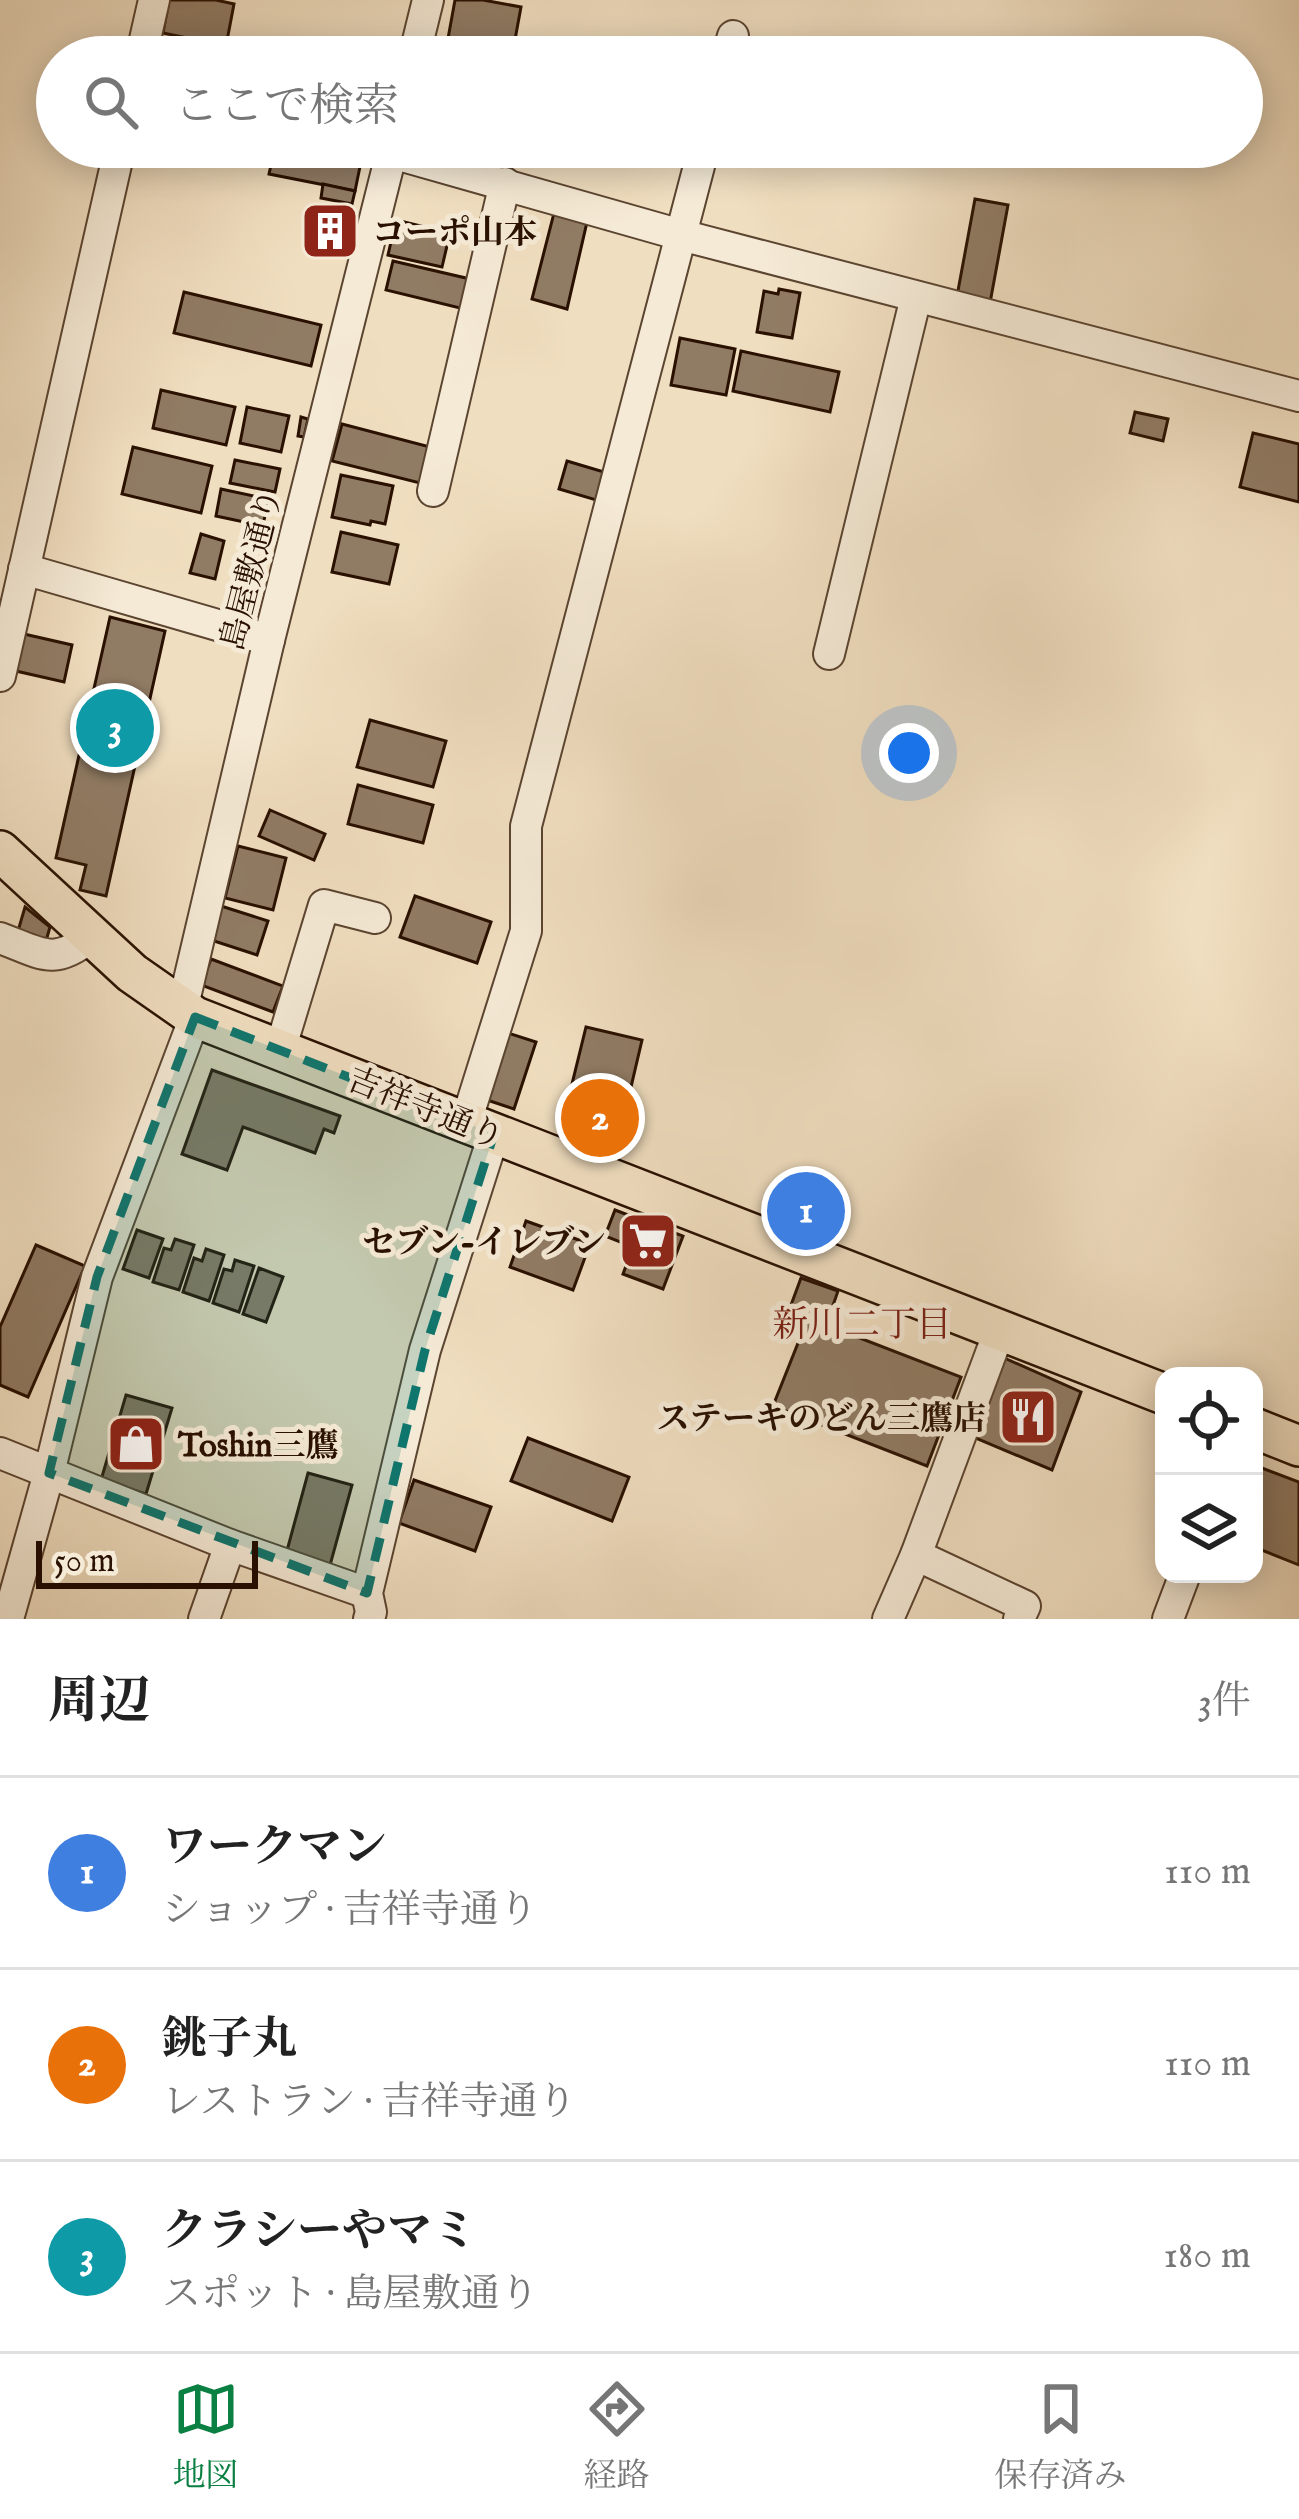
<!DOCTYPE html>
<html lang="ja">
<meta charset="utf-8">
<style>
body{margin:0;font-family:"IM FELL English","Noto Serif JP",serif;background:#f2f2f2;color:#222}
.controls{position:absolute;right:36px;bottom:36px;display:grid;overflow:hidden;border-radius:24px;box-shadow:0 6px 30px #0003}
.controls button{width:108px;height:108px;display:grid;place-items:center;padding:0;border:0;border-bottom:3px solid #e0e0e0;background:#fff;color:#222;font:60px sans-serif}
.scale{position:absolute;left:36px;bottom:30px;width:222px;box-sizing:border-box;padding-left:12px;border:6px solid #291000;border-top:0;font-size:33px;line-height:42px;white-space:nowrap;color:#291000;-webkit-text-stroke:9px #f5ead6;paint-order:stroke}
.you{position:absolute;left:909px;top:753px;width:42px;height:42px;margin:-30px;border:9px solid #fff;border-radius:50%;background:#1a73e8;box-shadow:0 0 0 18px #1a73e833}
.badge{display:grid;place-items:center;width:78px;height:78px;border-radius:50%;background:#0b8043;color:#fff;font-size:39px;font-weight:700}
.pin{position:absolute;translate:-50% -50%;border:6px solid #fff;box-shadow:0 3px 12px #0006}
.list{margin:0;padding:0;list-style:none}
h2{display:flex;justify-content:space-between;align-items:center;height:156px;margin:0;padding:0 48px;font-size:51px}
h2 small{font-size:39px;font-weight:400;color:#767676}
.list li{display:grid;grid-template-columns:78px 1fr auto;gap:36px;align-items:center;box-sizing:border-box;height:192px;padding:0 48px;border-top:3px solid #e0e0e0}
.list b{display:block;font-size:45px;white-space:nowrap}
.list p{margin:0;font-size:39px;white-space:nowrap;color:#767676}
.list em{font-size:39px;font-style:normal;color:#767676}
.icon{flex:none;width:66px;height:66px;fill:none;stroke:currentColor;stroke-width:2;stroke-linecap:round;stroke-linejoin:round}
.map{position:relative;flex:none;width:1299px;height:1619px;overflow:hidden}
.search{position:absolute;background:#fff;box-shadow:0 6px 30px #0003;left:36px;right:36px;top:36px;height:132px;display:flex;align-items:center;gap:30px;box-sizing:border-box;padding:0 42px;border-radius:66px;color:#767676;font-size:45px}
.sheet{height:732px;background:#fff}
nav{display:flex;justify-content:space-around;align-items:center;box-sizing:border-box;height:168px;border-top:3px solid #e0e0e0;background:#fff;font-size:33px;color:#767676}
nav a{display:grid;justify-items:center;gap:6px}
nav .on{color:#0b8043}
.map>svg:first-child{display:block}
.building{fill:#907b64;stroke:#291000;stroke-width:3}
.lines{fill:none;stroke-linecap:round;stroke-linejoin:round}
.minor-casing{stroke:#5b4430;stroke-width:34}
.major-casing{stroke:#291000;stroke-width:44}
.minor{stroke:#f5ead6;stroke-width:30}
.major{stroke:#f0dec0;stroke-width:39}
.marked{fill:#0f766e;fill-opacity:0.2;stroke:#0f766e;stroke-width:9;stroke-dasharray:24 15;stroke-linejoin:round}
.labels{text-anchor:middle;stroke-width:10;stroke-linejoin:round;paint-order:stroke}
.poi-label{font-size:33px;font-weight:bold;fill:#291000;stroke:#f5ead6;text-anchor:start}
.street-label{font-size:33px;fill:#291000;stroke:#f5ead6}
.neighbourhood-label{font-size:36px;fill:#7a1f14;stroke:#f5ead6}
</style>
<div class="map">
<svg width="1299" height="1619" viewBox="0 0 1299 1619">
<rect width="100%" height="100%" fill="#f0dec0"/>
<filter id="stains"><feTurbulence type="fractalNoise" baseFrequency=".00167" numOctaves="4"/><feColorMatrix values="0 0 0 0 .2 0 0 0 0 .09 0 0 0 0 .02 0 0 0 .5 -.17"/></filter>
<radialGradient id="worn" r=".72"><stop offset=".6" stop-color="#630" stop-opacity="0"/><stop offset="1" stop-color="#630" stop-opacity=".3"/></radialGradient>
<!-- building -->
<g class="building">
<path d="M169,0H216L234,4L226,46L163,33Z"/>
<path d="M455,0H483L521,7L512,56L447,44Z"/>
<path d="M275,147H364L355,191L269,174Z"/>
<path d="M519,147H555L553,160L518,152Z"/>
<path d="M323,184L355,191L352,204L321,198Z"/>
<path d="M975,199L1008,205L990,303L957,296Z"/>
<path d="M315,209L353,217L346,253L308,245Z"/>
<path d="M554,213L587,222L567,309L532,299Z"/>
<path d="M396,220L450,233L442,267L388,255Z"/>
<path d="M393,261L470,279L464,309L386,290Z"/>
<path d="M779,289L800,293L792,338L757,332L764,291L778,294Z"/>
<path d="M184,292L321,325L311,366L174,333Z"/>
<path d="M680,338L735,349L726,395L671,385Z"/>
<path d="M741,351L839,372L830,412L733,391Z"/>
<path d="M161,390L235,407L226,445L153,428Z"/>
<path d="M247,407L289,416L281,452L240,443Z"/>
<path d="M1135,412L1168,419L1163,441L1130,433Z"/>
<path d="M301,417L308,419L304,437L298,436Z"/>
<path d="M342,424L434,448L424,484L332,461Z"/>
<path d="M1253,433L1299,444V502L1240,487Z"/>
<path d="M133,447L212,466L201,513L122,494Z"/>
<path d="M235,460L280,469L275,492L230,483Z"/>
<path d="M567,461L604,472L596,500L559,489Z"/>
<path d="M341,475L393,486L385,524L371,521L370,525L332,517Z"/>
<path d="M221,489L268,499L263,526L216,516Z"/>
<path d="M341,532L398,545L389,584L332,572Z"/>
<path d="M201,534L224,541L215,579L190,573Z"/>
<path d="M110,617L165,631L106,896L80,890L86,865L56,858Z"/>
<path d="M24,634L72,645L64,682L16,671Z"/>
<path d="M370,720L446,741L433,787L357,767Z"/>
<path d="M358,785L433,805L423,843L348,824Z"/>
<path d="M270,810L325,834L314,860L259,836Z"/>
<path d="M238,846L286,858L273,910L225,898Z"/>
<path d="M415,896L491,922L477,963L400,937Z"/>
<path d="M221,906L268,921L257,955L211,940Z"/>
<path d="M25,907L50,927L46,941L18,931Z"/>
<path d="M211,959L283,986L273,1012L201,985Z"/>
<path d="M586,1027L642,1040L616,1151L559,1137Z"/>
<path d="M505,1032L536,1042L514,1109L484,1099Z"/>
<path d="M212,1070L340,1116L334,1133L324,1129L315,1153L243,1127L227,1170L182,1154Z"/>
<path d="M615,1210L683,1236L663,1289L623,1274L633,1247L605,1236Z"/>
<path d="M526,1221L590,1244L573,1290L510,1267Z"/>
<path d="M137,1230L163,1239L149,1278L123,1269Z"/>
<path d="M175,1239L194,1245L179,1290L153,1282L164,1248L171,1250Z"/>
<path d="M36,1245L85,1266L28,1397L0,1385V1327Z"/>
<path d="M206,1249L224,1255L209,1301L183,1292L194,1258L202,1261Z"/>
<path d="M235,1260L254,1266L239,1312L213,1303L224,1269L232,1271Z"/>
<path d="M259,1268L283,1277L266,1322L243,1314Z"/>
<path d="M801,1278L838,1291L829,1317L791,1305Z"/>
<path d="M808,1318L961,1377L927,1466L773,1406Z"/>
<path d="M1002,1357L1081,1392L1052,1470L973,1437Z"/>
<path d="M126,1395L172,1408L146,1494L101,1480Z"/>
<path d="M528,1438L629,1477L612,1521L511,1481Z"/>
<path d="M1254,1465L1299,1482V1565L1254,1547Z"/>
<path d="M308,1473L352,1485L329,1569L285,1558Z"/>
<path d="M414,1480L491,1507L475,1551L399,1523Z"/>
</g>
<g class="lines">
<defs>
<g id="minor">
<path d="M141,57L154,0"/>
<path d="M414,57L428,0"/>
<path d="M727,57L733,36"/>
<path d="M392,153L681,235L1299,396"/>
<path d="M433,491L505,183"/>
<path d="M24,569L269,640"/>
<path d="M829,654L916,297"/>
<path d="M0,676L120,147"/>
<path d="M0,938C41,953 53,967 90,937"/>
<path d="M182,1010L269,640L393,147"/>
<path d="M280,1050L324,905L375,918"/>
<path d="M466,1122L526,931V826L704,147"/>
<path d="M0,1453L230,1545L367,1593"/>
<path d="M916,1555L1025,1606L1019,1619"/>
<path d="M8,1619L49,1473L97,1277L195,1017"/>
<path d="M204,1619L230,1545"/>
<path d="M369,1619L371,1612L367,1593L425,1350L494,1134"/>
<path d="M888,1619L916,1555L1000,1329"/>
<path d="M1168,1619L1185,1574"/>
</g>
<g id="major">
<path d="M0,851L132,973L195,1017L1164,1394"/>
<path d="M1254,1428L1299,1446"/>
</g>
</defs>
<!-- minor casing -->
<use href="#minor" class="minor-casing"/>
<!-- major casing -->
<use href="#major" class="major-casing"/>
<!-- minor -->
<use href="#minor" class="minor"/>
<!-- major -->
<use href="#major" class="major"/>
</g>
<!-- marked area -->
<path class="marked" d="M195,1017L494,1134L425,1350L367,1593L49,1473L97,1277Z"/>
<!-- icons -->
<defs>
<symbol id="building-square" viewBox="-11 -11 22 22"><rect x="-9" y="-9" width="18" height="18" rx="4" fill="#8f2418" stroke="#f5ead6"/><path d="M-4-6H4V6H1V3H-1V6H-4ZM-2.5-4.3h1.7v1.8h-1.7ZM.8-4.3h1.7v1.8H.8ZM-2.5-1h1.7V.8h-1.7ZM.8-1h1.7V.8H.8Z" fill="#fff"/></symbol>
<symbol id="supermarket-square" viewBox="-11 -11 22 22"><rect x="-9" y="-9" width="18" height="18" rx="4" fill="#8f2418" stroke="#f5ead6"/><path d="M-6-5.5h2.5l.6 2H6L4.5 2H-2.5L-4.4-4H-6ZM-1.5 3.2a1.3 1.3 0 1 0 .1 0ZM3 3.2a1.3 1.3 0 1 0 .1 0Z" fill="#fff"/></symbol>
<symbol id="restaurant-square" viewBox="-11 -11 22 22"><rect x="-9" y="-9" width="18" height="18" rx="4" fill="#8f2418" stroke="#f5ead6"/><path d="M-5-6h1v4h1v-4h1v4h1v-4h1v5L-1.5 .5V6h-2V.5L-5-1ZM5-6V6H3V1.5H1.5Q1.5-4 5-6Z" fill="#fff"/></symbol>
<symbol id="shop-square" viewBox="-11 -11 22 22"><rect x="-9" y="-9" width="18" height="18" rx="4" fill="#8f2418" stroke="#f5ead6"/><path d="M-5-2.5h2.3a2.7 3.5 0 0 1 5.4 0H5L5.5 6h-11ZM-1.5-2.5h3a1.5 2.3 0 0 0-3 0Z" fill="#fff"/></symbol>
</defs>
<g fill-rule="evenodd">
<use href="#building-square" x="297" y="198" width="66" height="66"/>
<use href="#supermarket-square" x="615" y="1208" width="66" height="66"/>
<use href="#restaurant-square" x="995" y="1384" width="66" height="66"/>
<use href="#shop-square" x="103" y="1411" width="66" height="66"/>
</g>
<g class="labels">
<!-- poi labels -->
<g class="poi-label">
<text x="372" y="243">コーポ山本</text>
<text x="606" y="1253" text-anchor="end">セブン-イレブン</text>
<text x="986" y="1429" text-anchor="end">ステーキのどん三鷹店</text>
<text x="178" y="1456">Toshin三鷹</text>
</g>
<!-- street labels -->
<g class="street-label">
<text transform="translate(250 569) rotate(-76)" y="12">島屋敷通り</text>
<text transform="translate(426 1107) rotate(22)" y="12">吉祥寺通り</text>
</g>
<!-- neighbourhood labels -->
<g class="neighbourhood-label">
<text x="862" y="1336">新川二丁目</text>
</g>
</g>
<rect width="100%" height="100%" filter="url(#stains)"/>
<rect width="100%" height="100%" fill="url(#worn)"/>
</svg>
<div class="controls">
<button><svg class="icon" aria-label="locate" viewBox="0 0 24 24"><circle cx="12" cy="12" r="6"/><path d="M12 2v4M12 18v4M2 12h4M18 12h4"/></svg></button>
<button><svg class="icon" aria-label="layers" viewBox="0 0 24 24"><path d="M12 4l9 5-9 5-9-5zM3 14l9 5 9-5"/></svg></button>
</div>
<div class="scale">50 m</div>
<div class="you"></div>
<div class="pin badge" style="left:806px;top:1211px;background:#3f7fe0">1</div>
<div class="pin badge" style="left:600px;top:1118px;background:#e8710a">2</div>
<div class="pin badge" style="left:115px;top:728px;background:#0f9aa8">3</div>
<div class="search"><svg class="icon" aria-label="search" viewBox="0 0 24 24"><circle cx="10" cy="10" r="6"/><path d="M15 15l6 6"/></svg>ここで検索</div>
</div>
<section class="sheet">
<h2>周辺<small>3件</small></h2>
<ul class="list">
<li><span class="badge" style="background:#3f7fe0">1</span><div><b>ワークマン</b><p>ショップ · 吉祥寺通り</p></div><em>110 m</em></li>
<li><span class="badge" style="background:#e8710a">2</span><div><b>銚子丸</b><p>レストラン · 吉祥寺通り</p></div><em>110 m</em></li>
<li><span class="badge" style="background:#0f9aa8">3</span><div><b>クラシーやマミ</b><p>スポット · 島屋敷通り</p></div><em>180 m</em></li>
</ul>
</section>
<nav>
<a class="on"><svg class="icon" aria-label="map" viewBox="0 0 24 24"><path d="M3 6l6-2 6 2 6-2v14l-6 2-6-2-6 2zM9 4v14M15 6v14"/></svg>地図</a>
<a><svg class="icon" aria-label="directions" viewBox="0 0 24 24"><path d="M12 3l9 9-9 9-9-9zM9 14v-3h6M13 9l2 2-2 2"/></svg>経路</a>
<a><svg class="icon" aria-label="saved" viewBox="0 0 24 24"><path d="M7 4h10v16l-5-4-5 4z"/></svg>保存済み</a>
</nav>
